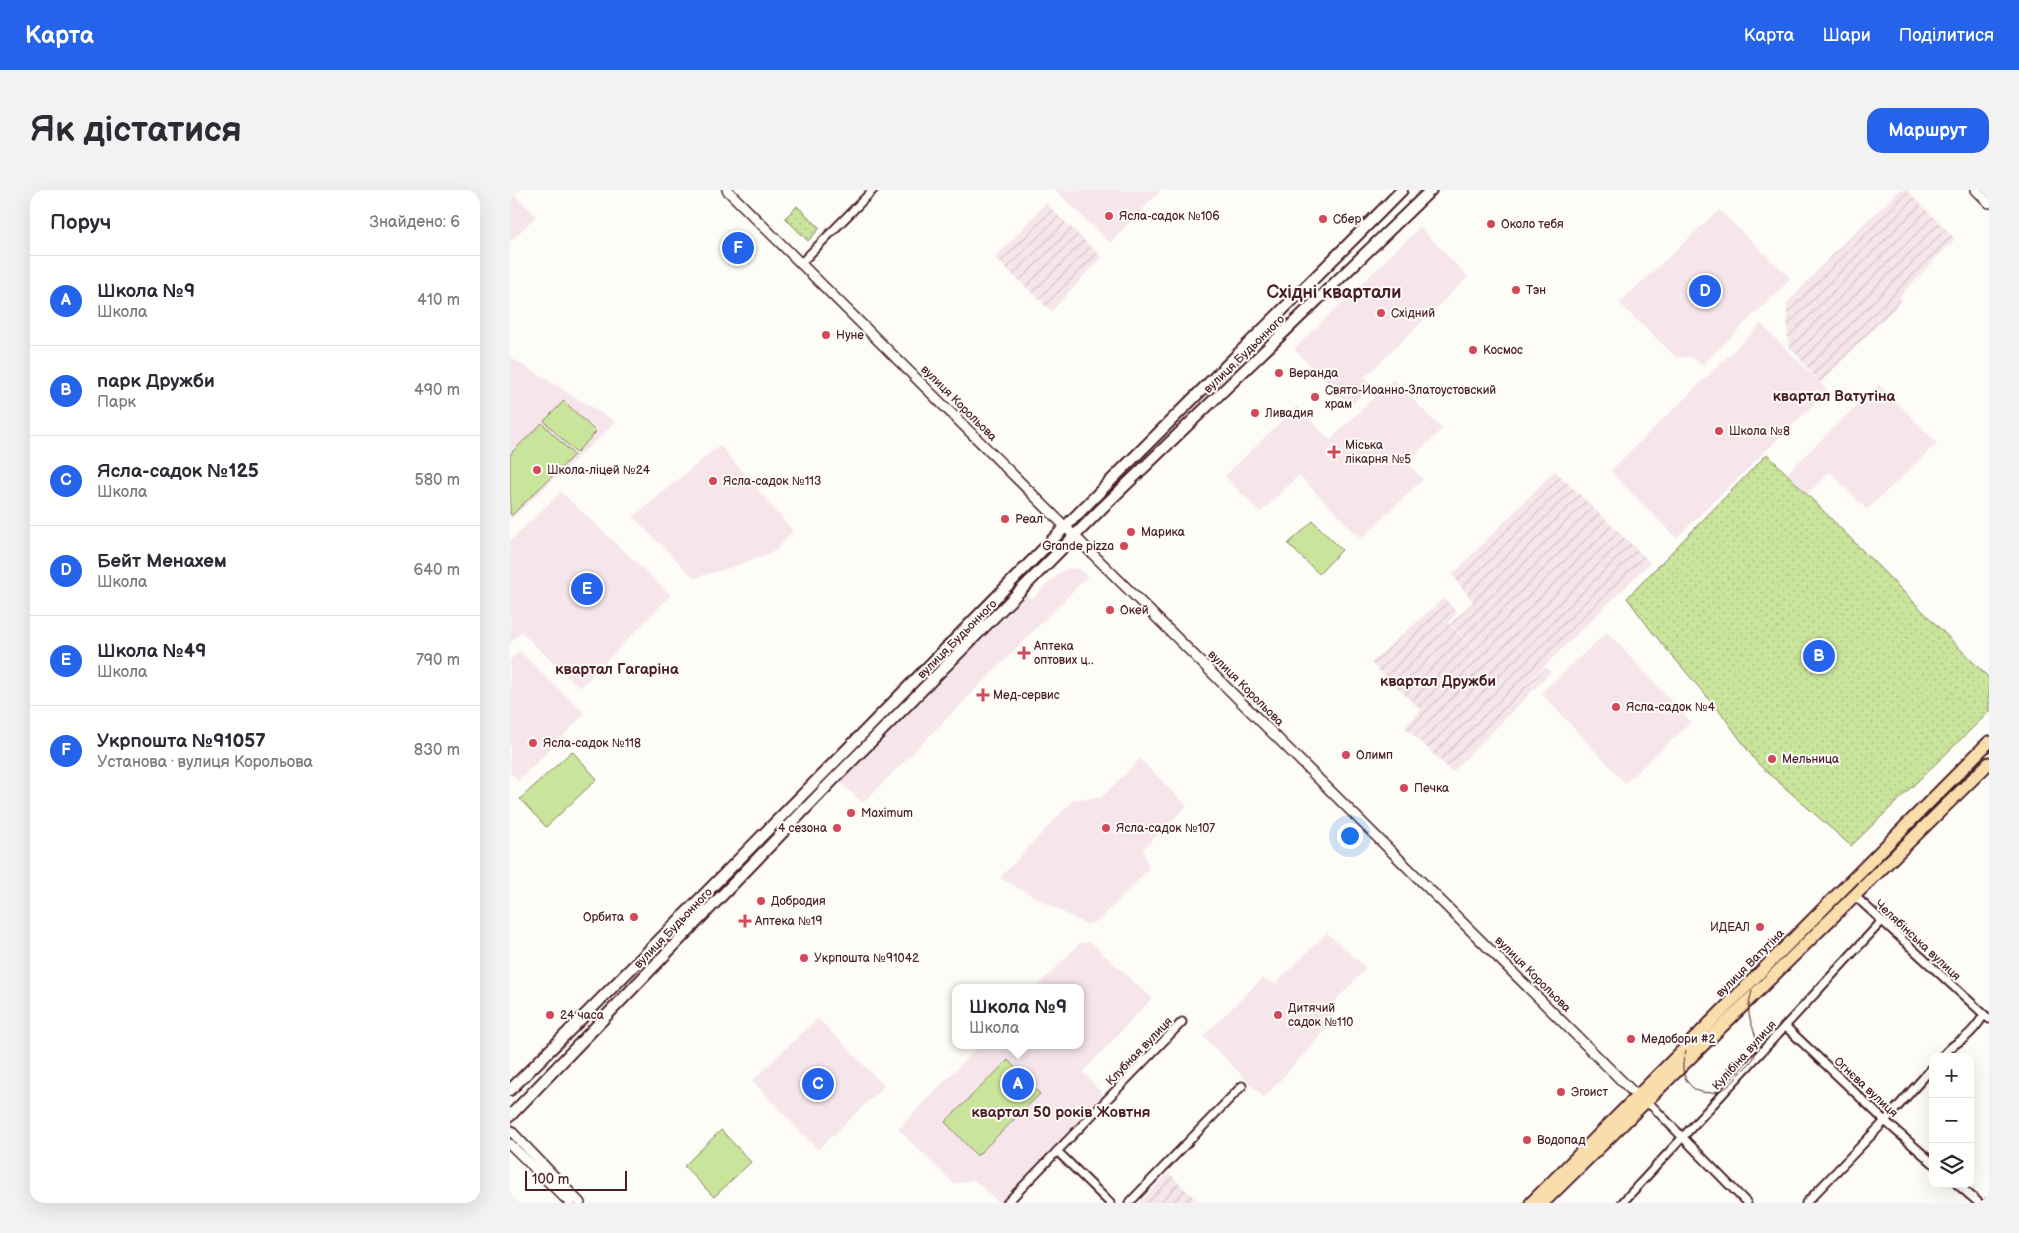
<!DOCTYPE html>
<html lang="uk">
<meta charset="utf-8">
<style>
body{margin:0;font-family:"Balsamiq Sans",sans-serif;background:#f2f2f3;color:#2b2b33}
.controls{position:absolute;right:15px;bottom:15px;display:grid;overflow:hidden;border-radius:10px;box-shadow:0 5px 20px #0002}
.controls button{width:45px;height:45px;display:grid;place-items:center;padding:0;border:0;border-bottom:1px solid #e1e1e2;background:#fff;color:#2b2b33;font:25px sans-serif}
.scale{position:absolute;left:15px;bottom:12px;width:102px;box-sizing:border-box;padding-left:5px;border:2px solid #4a1f2b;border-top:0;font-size:14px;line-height:18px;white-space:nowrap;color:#4a1f2b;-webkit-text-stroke:4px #fdfcf7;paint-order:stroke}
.you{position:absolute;left:839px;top:645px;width:18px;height:18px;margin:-12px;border:4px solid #fff;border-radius:50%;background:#1a73e8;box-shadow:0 0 0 8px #1a73e833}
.badge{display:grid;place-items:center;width:32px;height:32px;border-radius:50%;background:#2563eb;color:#fff;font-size:16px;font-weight:700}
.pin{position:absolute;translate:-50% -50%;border:2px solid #fff;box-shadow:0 1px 5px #0006}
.popup{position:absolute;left:442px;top:794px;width:132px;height:65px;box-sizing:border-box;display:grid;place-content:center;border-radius:10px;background:#fff;filter:drop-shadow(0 1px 4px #0005);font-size:16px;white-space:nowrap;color:#7c7c81}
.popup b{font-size:19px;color:#2b2b33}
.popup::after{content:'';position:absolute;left:50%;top:100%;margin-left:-10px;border:10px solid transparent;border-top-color:#fff}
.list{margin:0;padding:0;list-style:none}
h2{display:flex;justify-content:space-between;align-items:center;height:65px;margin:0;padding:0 20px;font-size:21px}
h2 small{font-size:16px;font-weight:400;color:#7c7c81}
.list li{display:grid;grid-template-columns:32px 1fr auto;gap:15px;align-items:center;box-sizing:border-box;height:90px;padding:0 20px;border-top:1px solid #e1e1e2}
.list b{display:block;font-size:19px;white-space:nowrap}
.list p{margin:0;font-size:16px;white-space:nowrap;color:#7c7c81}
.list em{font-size:16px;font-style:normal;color:#7c7c81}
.icon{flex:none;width:28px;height:28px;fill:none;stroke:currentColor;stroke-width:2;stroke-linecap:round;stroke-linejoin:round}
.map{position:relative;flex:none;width:1479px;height:1013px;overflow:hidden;border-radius:15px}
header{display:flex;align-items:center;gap:30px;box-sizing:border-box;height:70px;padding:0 25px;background:#2563eb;color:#fff}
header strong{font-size:24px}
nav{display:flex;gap:28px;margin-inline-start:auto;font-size:18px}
.intro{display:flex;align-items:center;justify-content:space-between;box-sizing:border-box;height:120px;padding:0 30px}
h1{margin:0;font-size:35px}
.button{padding:12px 22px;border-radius:15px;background:#2563eb;color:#fff;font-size:18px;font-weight:700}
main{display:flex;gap:30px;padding:0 30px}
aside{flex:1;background:#fff;border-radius:15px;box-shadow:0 5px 20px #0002}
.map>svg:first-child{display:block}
.built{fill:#f6e6ec}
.industrial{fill:url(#industrial-furrows)}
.green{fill:#c9e49b;stroke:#8a8263}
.park{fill:url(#park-dots);stroke:#8a8263}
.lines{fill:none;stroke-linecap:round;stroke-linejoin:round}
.minor-casing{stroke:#4a1f2b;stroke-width:11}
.tertiary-casing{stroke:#4a1f2b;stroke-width:12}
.secondary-casing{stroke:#4a1f2b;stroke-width:14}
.primary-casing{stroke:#4a1f2b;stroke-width:15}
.minor{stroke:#fdfcf7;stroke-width:7}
.tertiary{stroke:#fdfcf7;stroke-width:9}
.secondary{stroke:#fdfcf7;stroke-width:10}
.primary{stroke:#f9deab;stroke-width:11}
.tram{stroke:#4a1f2b;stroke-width:1}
.poi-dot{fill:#d1495b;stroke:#fdfcf7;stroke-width:2}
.labels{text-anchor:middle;stroke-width:4;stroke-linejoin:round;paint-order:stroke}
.poi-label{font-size:12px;fill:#4a1f2b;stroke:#fdfcf7;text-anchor:start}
.street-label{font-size:12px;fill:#4a1f2b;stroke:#fdfcf7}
.quarter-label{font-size:15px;font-weight:bold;fill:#4a1f2b;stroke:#fdfcf7}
.district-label{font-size:18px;font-weight:bold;fill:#4a1f2b;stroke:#fdfcf7}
</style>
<header>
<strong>Карта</strong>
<nav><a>Карта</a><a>Шари</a><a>Поділитися</a></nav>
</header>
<div class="intro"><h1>Як дістатися</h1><a class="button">Маршрут</a></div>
<main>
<aside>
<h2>Поруч<small>Знайдено: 6</small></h2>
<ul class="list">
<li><span class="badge">A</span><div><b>Школа №9</b><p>Школа</p></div><em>410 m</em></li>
<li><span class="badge">B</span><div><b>парк Дружби</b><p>Парк</p></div><em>490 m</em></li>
<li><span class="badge">C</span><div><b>Ясла-садок №125</b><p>Школа</p></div><em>580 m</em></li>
<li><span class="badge">D</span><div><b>Бейт Менахем</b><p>Школа</p></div><em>640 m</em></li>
<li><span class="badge">E</span><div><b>Школа №49</b><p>Школа</p></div><em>790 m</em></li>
<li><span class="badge">F</span><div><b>Укрпошта №91057</b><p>Установа · вулиця Корольова</p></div><em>830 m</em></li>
</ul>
</aside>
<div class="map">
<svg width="1479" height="1013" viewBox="0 0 1479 1013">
<defs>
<pattern id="industrial-furrows" width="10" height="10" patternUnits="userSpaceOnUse" patternTransform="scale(1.25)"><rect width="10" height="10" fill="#f6e6ec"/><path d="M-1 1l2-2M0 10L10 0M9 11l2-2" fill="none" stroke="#d4c5cb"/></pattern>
<pattern id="park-dots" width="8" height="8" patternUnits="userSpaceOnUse" patternTransform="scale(1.25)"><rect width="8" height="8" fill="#c9e49b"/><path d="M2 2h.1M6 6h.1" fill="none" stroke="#aec386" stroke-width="1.8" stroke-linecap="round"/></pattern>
</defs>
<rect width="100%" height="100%" fill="#fdfcf7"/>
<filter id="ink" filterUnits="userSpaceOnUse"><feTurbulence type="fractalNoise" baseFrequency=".02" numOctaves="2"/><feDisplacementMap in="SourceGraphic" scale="10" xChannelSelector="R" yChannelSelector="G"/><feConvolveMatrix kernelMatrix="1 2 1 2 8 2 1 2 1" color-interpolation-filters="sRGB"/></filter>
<g filter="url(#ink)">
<!-- built -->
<g class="built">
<path d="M545,0H651L600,53Z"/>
<path d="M0,1L26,26L0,52Z"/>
<path d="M1209,20L1281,89L1192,175L1182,167H1166L1109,113Z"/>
<path d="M910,37L958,87L855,187L862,195L840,216L784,159Z"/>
<path d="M1251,134L1318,201L1166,348L1100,281Z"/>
<path d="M0,167L106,232L1,329L0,327Z"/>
<path d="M883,189L932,239L897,273L913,289L851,349L789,285L750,323L715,286L787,216L820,250Z"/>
<path d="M1369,194L1427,253L1357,320L1320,282L1297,304L1277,283Z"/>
<path d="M210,255L283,341L265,361L220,378L184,388L123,327Z"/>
<path d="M51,302L161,405L70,498L11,442L0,453V351Z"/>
<path d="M558,378L571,379L578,386L353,613L330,592L517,405L522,409L548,384Z"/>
<path d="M1097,442L1181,532L1115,593L1031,503Z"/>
<path d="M9,461L75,524L8,591L0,582V470Z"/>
<path d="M630,569L677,616L633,659L639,679L589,730L577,735L490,688L564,609L591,608Z"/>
<path d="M817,743L856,778L821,816V834L754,908L693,846L752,789L765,794Z"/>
<path d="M580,752L642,808L573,882L593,905L489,1013L464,990L444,994L388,939L470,855H570V798H526L570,753Z"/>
<path d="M308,828L374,896L308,960L242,891Z"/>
</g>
<!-- industrial -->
<g class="industrial">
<path d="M1390,0H1397L1445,49L1390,106L1391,111L1310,193L1278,155L1277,113L1328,59Z"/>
<path d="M536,14L592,67L541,121L485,68Z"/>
<path d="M1045,281L1140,372L1007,503L1036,477L1041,482L942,582L895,537L911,520L861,473L934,408L947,423L938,433L987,482L940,434L963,412L942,385Z"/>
<path d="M659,983L689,1013H629Z"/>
</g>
<!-- green -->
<g class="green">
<path d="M54,211L86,242L66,263L34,231Z"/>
<path d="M32,233L64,265L2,325L0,324V264Z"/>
<path d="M803,331L832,360L809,384L778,354Z"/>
<path d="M62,561L87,589L36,637L10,609Z"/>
<path d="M498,870L530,904L467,966L435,932Z"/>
<path d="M211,940L241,972L204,1007L174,976Z"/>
</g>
<!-- park -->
<g class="park">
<path d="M287,16L310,38L298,51L275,28Z"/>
<path d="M1257,264L1479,488V522L1341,656L1247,573L1214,527L1143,443L1117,408Z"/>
</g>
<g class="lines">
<defs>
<g id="minor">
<path d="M291,73L363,0"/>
<path d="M1345,706L1479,829"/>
<path d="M1275,836L1375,931L1423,973"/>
<path d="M1432,867C1439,858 1444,855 1453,849C1462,843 1468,834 1474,825"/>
<path d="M1134,912L1143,917L1237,1013"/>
<path d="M547,961L600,1013"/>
<path d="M1447,994L1469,1013"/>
<path d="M497,1013L672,832"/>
<path d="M619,1013L732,896"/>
<path d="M1112,1013L1371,732"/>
<path d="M1296,1013L1375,931L1423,877"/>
<path d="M1478,1013L1479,1012"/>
</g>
<g id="tertiary">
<path d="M217,0L1131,910"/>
<path d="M1466,0L1479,13"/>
<path d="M0,940L70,1013"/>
<path d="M0,954L60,1013"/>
</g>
<g id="secondary">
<path d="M0,900C188,713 373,522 559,333C669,221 782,112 892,0"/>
<path d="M0,926L323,590L592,318L921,0"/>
</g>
<g id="primary">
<path d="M1021,1013L1479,552"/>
<path d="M1033,1013L1479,573"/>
</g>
</defs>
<!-- minor casing -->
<use href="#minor" class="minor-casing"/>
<!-- tertiary casing -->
<use href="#tertiary" class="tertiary-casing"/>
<!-- secondary casing -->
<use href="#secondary" class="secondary-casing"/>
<!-- primary casing -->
<use href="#primary" class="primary-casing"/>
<!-- minor -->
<use href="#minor" class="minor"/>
<!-- tertiary -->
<use href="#tertiary" class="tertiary"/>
<!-- secondary -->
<use href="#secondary" class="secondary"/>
<!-- primary -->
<use href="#primary" class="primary"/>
<!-- tram -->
<path class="tram" d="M1176,861C1165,887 1184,911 1211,900C1220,897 1226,888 1233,880C1237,876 1243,871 1245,865C1251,852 1241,837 1239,824C1238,816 1240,809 1242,801"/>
</g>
</g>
<!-- markers -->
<g class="poi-dot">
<circle cx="599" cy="26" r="5"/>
<circle cx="813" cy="29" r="5"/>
<circle cx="981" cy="34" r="5"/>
<circle cx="1006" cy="100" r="5"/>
<circle cx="871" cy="123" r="5"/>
<circle cx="316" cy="145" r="5"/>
<circle cx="963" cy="160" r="5"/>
<circle cx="769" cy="183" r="5"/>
<circle cx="805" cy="207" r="5"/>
<circle cx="745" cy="223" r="5"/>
<circle cx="1209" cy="241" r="5"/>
<path d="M821.5 254.5h5v5h5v5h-5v5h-5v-5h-5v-5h5z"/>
<circle cx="27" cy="280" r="5"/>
<circle cx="203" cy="291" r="5"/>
<circle cx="495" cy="329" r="5"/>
<circle cx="621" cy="342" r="5"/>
<circle cx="614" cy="356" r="5"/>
<circle cx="600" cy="420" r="5"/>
<path d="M511.5 455.5h5v5h5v5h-5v5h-5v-5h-5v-5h5z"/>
<path d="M470.5 497.5h5v5h5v5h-5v5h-5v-5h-5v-5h5z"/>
<circle cx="1106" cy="517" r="5"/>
<circle cx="23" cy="553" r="5"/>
<circle cx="836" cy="565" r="5"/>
<circle cx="1262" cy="569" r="5"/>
<circle cx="894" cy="598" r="5"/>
<circle cx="341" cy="623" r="5"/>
<circle cx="327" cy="638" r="5"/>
<circle cx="596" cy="638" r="5"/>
<circle cx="251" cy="711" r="5"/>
<circle cx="124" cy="727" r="5"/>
<path d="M232.5 723.5h5v5h5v5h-5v5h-5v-5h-5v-5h5z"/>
<circle cx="1250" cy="737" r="5"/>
<circle cx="294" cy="768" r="5"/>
<circle cx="40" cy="825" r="5"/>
<circle cx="768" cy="825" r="5"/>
<circle cx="1121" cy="849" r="5"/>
<circle cx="1051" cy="902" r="5"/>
<circle cx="1017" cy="950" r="5"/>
</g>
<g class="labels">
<!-- poi labels -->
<g class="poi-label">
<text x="609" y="30">Ясла-садок №106</text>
<text x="823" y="33">Сбер</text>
<text x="991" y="38">Около тебя</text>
<text x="1016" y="104">Тэн</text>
<text x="881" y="127">Східний</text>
<text x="326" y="149">Нуне</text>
<text x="973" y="164">Космос</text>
<text x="779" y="187">Веранда</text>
<text x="815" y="204">Свято-Иоанно-Златоустовский<tspan x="815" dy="14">храм</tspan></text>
<text x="755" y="227">Ливадия</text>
<text x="1219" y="245">Школа №8</text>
<text x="835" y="259">Міська<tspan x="835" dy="14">лікарня №5</tspan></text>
<text x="37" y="284">Школа-ліцей №24</text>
<text x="213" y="295">Ясла-садок №113</text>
<text x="505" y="333">Реал</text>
<text x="631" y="346">Марика</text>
<text x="604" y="360" text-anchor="end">Grande pizza</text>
<text x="610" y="424">Окей</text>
<text x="524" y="460">Аптека<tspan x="524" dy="14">оптових ц‥</tspan></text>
<text x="483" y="509">Мед-сервис</text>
<text x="1116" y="521">Ясла-садок №4</text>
<text x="33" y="557">Ясла-садок №118</text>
<text x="846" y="569">Олимп</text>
<text x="1272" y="573">Мельница</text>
<text x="904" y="602">Печка</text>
<text x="351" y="627">Maximum</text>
<text x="317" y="642" text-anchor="end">4 сезона</text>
<text x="606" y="642">Ясла-садок №107</text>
<text x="261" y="715">Добродия</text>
<text x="114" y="731" text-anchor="end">Орбита</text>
<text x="245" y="735">Аптека №19</text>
<text x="1240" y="741" text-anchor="end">ИДЕАЛ</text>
<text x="304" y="772">Укрпошта №91042</text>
<text x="778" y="822">Дитячий<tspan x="778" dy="14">садок №110</tspan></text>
<text x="50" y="829">24 часа</text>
<text x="1131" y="853">Медобори #2</text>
<text x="1061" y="906">Эгоист</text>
<text x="1027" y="954">Водопад</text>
</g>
<!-- street labels -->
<g class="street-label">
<text transform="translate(734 164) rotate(-44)" y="4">вулиця Будьонного</text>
<text transform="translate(449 213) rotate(45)" y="4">вулиця Корольова</text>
<text transform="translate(447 449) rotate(-45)" y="4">вулиця Будьонного</text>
<text transform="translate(736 498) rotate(45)" y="4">вулиця Корольова</text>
<text transform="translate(163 738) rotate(-46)" y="4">вулиця Будьонного</text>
<text transform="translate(1408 750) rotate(43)" y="4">Челябінська вулиця</text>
<text transform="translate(1240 773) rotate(-45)" y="4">вулиця Ватутіна</text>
<text transform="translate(1023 784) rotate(45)" y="4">вулиця Корольова</text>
<text transform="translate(629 861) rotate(-46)" y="4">Клубная вулиця</text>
<text transform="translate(1234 865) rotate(-48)" y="4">Кулібіна вулиця</text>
<text transform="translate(1356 897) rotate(43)" y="4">Огнєва вулиця</text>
</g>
<!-- quarter labels -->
<g class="quarter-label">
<text x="1324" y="211">квартал Ватутіна</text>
<text x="107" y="484">квартал Гагаріна</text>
<text x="928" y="496">квартал Дружби</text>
<text x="551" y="927">квартал 50 років Жовтня</text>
</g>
<!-- district labels -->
<g class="district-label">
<text x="824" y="108">Східні квартали</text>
</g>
</g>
</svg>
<div class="controls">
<button>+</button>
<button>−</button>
<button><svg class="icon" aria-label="layers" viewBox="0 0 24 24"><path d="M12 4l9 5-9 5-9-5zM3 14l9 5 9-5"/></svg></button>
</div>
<div class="scale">100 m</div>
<div class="you"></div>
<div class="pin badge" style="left:508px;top:894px">A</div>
<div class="popup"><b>Школа №9</b>Школа</div>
<div class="pin badge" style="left:1309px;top:466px">B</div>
<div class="pin badge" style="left:308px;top:894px">C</div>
<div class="pin badge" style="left:1195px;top:101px">D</div>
<div class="pin badge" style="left:77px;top:399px">E</div>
<div class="pin badge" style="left:228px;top:58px">F</div>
</div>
</main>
